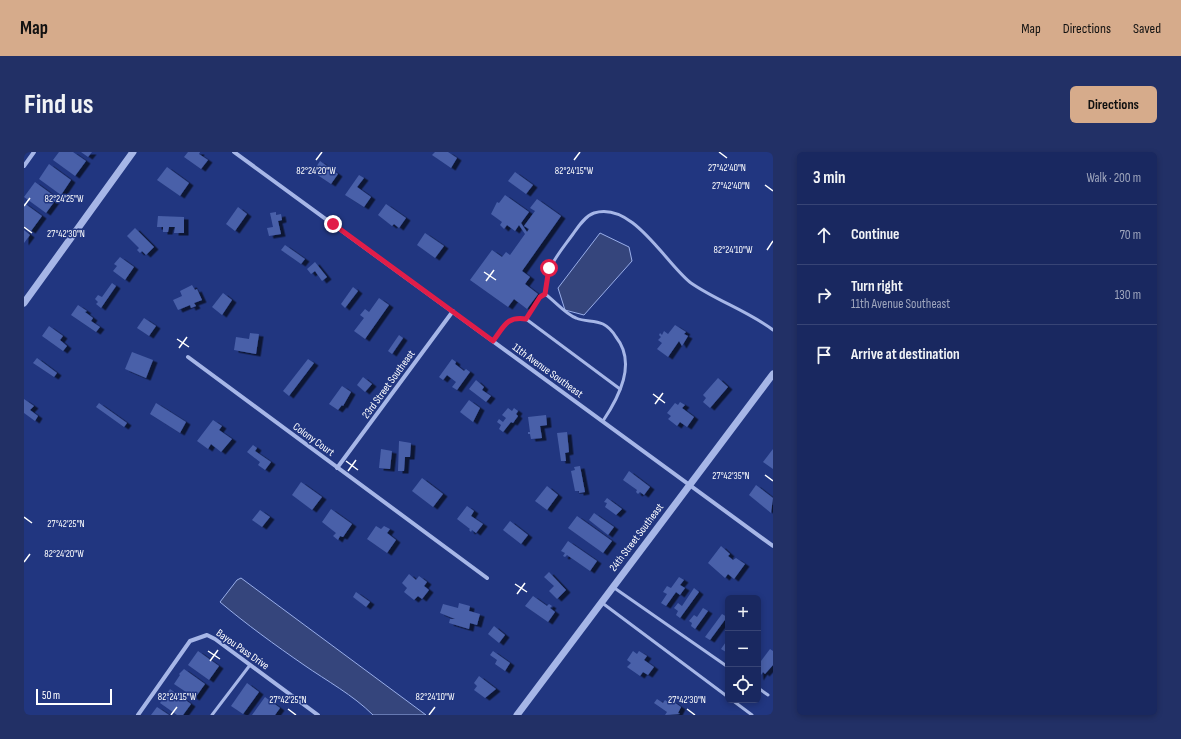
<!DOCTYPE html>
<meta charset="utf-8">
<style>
body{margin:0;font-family:"Sofia Sans Condensed",sans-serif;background:#223066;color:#f1f3f6}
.controls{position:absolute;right:12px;bottom:12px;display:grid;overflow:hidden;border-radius:6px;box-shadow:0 2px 6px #0003}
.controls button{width:36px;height:36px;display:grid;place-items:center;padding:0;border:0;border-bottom:1px solid #374475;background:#192860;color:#f1f3f6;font:20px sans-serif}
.scale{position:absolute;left:12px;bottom:10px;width:76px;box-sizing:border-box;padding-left:4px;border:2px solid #fff;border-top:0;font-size:11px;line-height:14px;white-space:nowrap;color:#fff;-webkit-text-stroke:3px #213680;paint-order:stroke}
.stop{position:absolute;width:12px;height:12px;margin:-9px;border:3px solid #e11d48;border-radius:50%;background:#fff}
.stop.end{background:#e11d48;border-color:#fff;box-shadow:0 1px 4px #0008}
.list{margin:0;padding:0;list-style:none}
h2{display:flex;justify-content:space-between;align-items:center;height:52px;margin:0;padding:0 16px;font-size:17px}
h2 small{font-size:13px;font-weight:400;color:#9fa6bd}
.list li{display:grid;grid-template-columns:26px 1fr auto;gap:12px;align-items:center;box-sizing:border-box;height:60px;padding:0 16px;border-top:1px solid #374475}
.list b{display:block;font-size:15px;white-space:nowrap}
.list p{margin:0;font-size:13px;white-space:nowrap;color:#9fa6bd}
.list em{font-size:13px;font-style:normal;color:#9fa6bd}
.icon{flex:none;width:22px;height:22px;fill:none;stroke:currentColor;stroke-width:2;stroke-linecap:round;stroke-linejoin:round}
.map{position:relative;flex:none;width:749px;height:563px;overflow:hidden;border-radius:6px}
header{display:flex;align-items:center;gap:24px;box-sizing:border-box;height:56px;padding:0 20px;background:#d6ab8b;color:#111}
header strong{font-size:19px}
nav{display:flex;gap:22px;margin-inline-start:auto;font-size:14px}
.intro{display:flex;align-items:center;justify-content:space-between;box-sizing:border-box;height:96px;padding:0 24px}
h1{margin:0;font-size:28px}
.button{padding:10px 18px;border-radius:6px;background:#d6ab8b;color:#111;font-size:14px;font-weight:700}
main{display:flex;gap:24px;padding:0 24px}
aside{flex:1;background:#192860;border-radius:6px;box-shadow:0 2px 6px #0003}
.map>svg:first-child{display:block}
.water{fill:#35457c;stroke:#99aee9}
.building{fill:#4960a9;filter:url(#shadow)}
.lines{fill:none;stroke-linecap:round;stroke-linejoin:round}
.service{stroke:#a6b6e7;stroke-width:3}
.minor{stroke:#a6b6e7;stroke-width:4}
.tertiary{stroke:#a6b6e7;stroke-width:7}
.route{stroke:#e11d48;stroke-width:5}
.ticks{fill:none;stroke:#fff;stroke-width:1.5}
.labels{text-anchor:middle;stroke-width:3;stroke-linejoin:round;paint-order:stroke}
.street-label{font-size:11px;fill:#fff;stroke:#213680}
.ticks-label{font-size:10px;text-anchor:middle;fill:#fff;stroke:#213680;stroke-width:3;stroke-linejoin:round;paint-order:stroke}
</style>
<header>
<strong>Map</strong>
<nav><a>Map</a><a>Directions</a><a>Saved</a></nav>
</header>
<div class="intro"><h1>Find us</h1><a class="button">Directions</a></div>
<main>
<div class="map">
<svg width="749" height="563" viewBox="0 0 749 563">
<defs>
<filter id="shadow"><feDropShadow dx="4.5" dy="2.5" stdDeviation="0" flood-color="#0009"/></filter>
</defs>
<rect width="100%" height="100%" fill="#213680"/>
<!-- water -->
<g class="water">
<path d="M576,81L605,95L608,109L560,163L541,158L534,136Z"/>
<path d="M217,426L402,563H349C329,543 303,529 280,513C251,493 222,472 196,450L213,428Z"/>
</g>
<!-- building -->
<g class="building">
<path d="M35,0H49L62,9L51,24L29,8Z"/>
<path d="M57,0H68L64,5Z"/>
<path d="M164,0H176L175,2L184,8L177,17L160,5Z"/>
<path d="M411,0H424L433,6L427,16L408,3Z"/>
<path d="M296,9L314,22L307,32L289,20Z"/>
<path d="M25,12L47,28L37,43L15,27Z"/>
<path d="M143,15L165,31L156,44L133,28Z"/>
<path d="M491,20L509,33L502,42L484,29Z"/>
<path d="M335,23L340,26L333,35L347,45L340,55L321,43Z"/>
<path d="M11,30L33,46L22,61L0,45Z"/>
<path d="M481,43L505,60L497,71L503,80L505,77L500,74L511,59L506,56L513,47L537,64L498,119L506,125L501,132L514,142L503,157L490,147L484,155L446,128L468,98L478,105L482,100L486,103L501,82L495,73L491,79L483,73L480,77L476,73L478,70L467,62L473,50L475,51Z"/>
<path d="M0,51L18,64L7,79L0,74Z"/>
<path d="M362,52L382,66L375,76L370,72L368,74L354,63Z"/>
<path d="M214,55L223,62L211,79L202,72Z"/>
<path d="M252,60V63L257,62L258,68L254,69L257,82L245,84L243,76L249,75L246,61Z"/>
<path d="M134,64L160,65V81H150L151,75H145L144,80H139V75H133Z"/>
<path d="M111,76L130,95L122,103L118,99L116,101L113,98L115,96L103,84Z"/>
<path d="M0,78L6,83L0,91Z"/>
<path d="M401,81L420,94L411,106L393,93Z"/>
<path d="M261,93L281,107L277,112L257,98Z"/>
<path d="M96,105L110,115L101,128L89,119L93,114L90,112Z"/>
<path d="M291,110L303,125L298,129L291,119L287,122L283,117Z"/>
<path d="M88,131L92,134L77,156L72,152L74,150L71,147L74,143L78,145Z"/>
<path d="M168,133L171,138L173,137L178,148L170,151L172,154L167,156L166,153L154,158L149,148L158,144L156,139Z"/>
<path d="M329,135L334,139L321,156L317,152Z"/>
<path d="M199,141L208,148L198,163L188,155Z"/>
<path d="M355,146L365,153L341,187L330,179L340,166L336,163L341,157L345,160Z"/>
<path d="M54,153L63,159L61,160L69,166L67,169L76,175L72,180L47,163Z"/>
<path d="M120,166L132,174L125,184L113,176Z"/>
<path d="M651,173L662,180L660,182L664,184L658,194L655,189L644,205L633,197L638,191L634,188L637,185L635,183L636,181L638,183L640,179L644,182Z"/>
<path d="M25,174L39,184L36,188L43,194L39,199L18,184Z"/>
<path d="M226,181L235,182L232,202L210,198L212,185L225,187Z"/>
<path d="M375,183L379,186L368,202L364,199Z"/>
<path d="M108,200L129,208L122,226L101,217Z"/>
<path d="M13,206L33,221L30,225L9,211Z"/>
<path d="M284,207L290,211L265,244L259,239Z"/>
<path d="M428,207L432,210L431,212L440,219L442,217L446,220L433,238L428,235L432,230L423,223L419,228L415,225Z"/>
<path d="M339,225L348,232L341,240L333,233Z"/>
<path d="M694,226L704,235L686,256L679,250L682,246L679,243Z"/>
<path d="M452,228L460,235L458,238L467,244L462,250L445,237Z"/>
<path d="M318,234L327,240L319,254L318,253L314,258L305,252Z"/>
<path d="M0,247L10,254L6,258L14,264L11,269L0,261Z"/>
<path d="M445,248L456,256L449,270L436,260Z"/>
<path d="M656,250L661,253L658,256L670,265L663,275L656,270L653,274L644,267L647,264L643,261L651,251L654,253Z"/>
<path d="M75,251L103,271L100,275L72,255Z"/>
<path d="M132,251L162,270L156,281L126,262Z"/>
<path d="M484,256L488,259L490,256L494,259L492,262L494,264L489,271L487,270L479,280L475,277L477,273L473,270L475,267L479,270L482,266L478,263Z"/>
<path d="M522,263L523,273L516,274L518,286L507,287L506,282H504V280H506L504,265Z"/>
<path d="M189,268L198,274L195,278L208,287L197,300L187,292L184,297L173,289Z"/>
<path d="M543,280L545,300L541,301L542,309H537L533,281Z"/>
<path d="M375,289L387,291L386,305H381L380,319H374Z"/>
<path d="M229,293L233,296L231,299L247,310L241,318L234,313L236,310L223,300Z"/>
<path d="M357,297L368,299L366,317L355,316Z"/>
<path d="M749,297V317L739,310Z"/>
<path d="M556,314L561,340L555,341V339H551L547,319L551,318L550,315Z"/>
<path d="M605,319L626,335L620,343L616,340L614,342L612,340L613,338L599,328Z"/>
<path d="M398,326L419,342L409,355L388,339Z"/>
<path d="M277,330L298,345L288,358L268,343Z"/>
<path d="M732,333L749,346L747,361L725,343Z"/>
<path d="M523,334L534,343L523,358L511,349Z"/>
<path d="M583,346L598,357L592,363L581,355L583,351L580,350Z"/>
<path d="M443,354L450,359L447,364L459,372L452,381L448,378L447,380L445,378L446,377L433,367Z"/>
<path d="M307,357L328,372L319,385L316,384L314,388L309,384L312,381L298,370Z"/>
<path d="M236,358L246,365L238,375L228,368Z"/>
<path d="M570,361L590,375L584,383L565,368Z"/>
<path d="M553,364L588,389L579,401L544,376Z"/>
<path d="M486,369L504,383L497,392L479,378Z"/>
<path d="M352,374L357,377L360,374L366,377L363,381L372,388L363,401L343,387Z"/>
<path d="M544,389L573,409L566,419L543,403L541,405L539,404L541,401L537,399Z"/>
<path d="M697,394L706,402L704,404L709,408L712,406L721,412L710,427L704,422L701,426L684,411Z"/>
<path d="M525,420L542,438L533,447L525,439L530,434L520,425Z"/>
<path d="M385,422L392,428L395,424L403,430L400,434L405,438L398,447L394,444L390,448L380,440L383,436L378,431Z"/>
<path d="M655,425L660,428L656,433L661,436L656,443L652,440L642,454L637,451L643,442L639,440L643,434L647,436Z"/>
<path d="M670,436L675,440L656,466L652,463L654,459L650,456L654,451L658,454Z"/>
<path d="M332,440L346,450L342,455L329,445Z"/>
<path d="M509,444L523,454L525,452L528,454L526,456L531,460L524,470L501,454Z"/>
<path d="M435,451L446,454L445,459L456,462L453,473L446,471L445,477L425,471L426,467H431L416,461L419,452L434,456Z"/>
<path d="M679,456L684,459L671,477L667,474L668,471L665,469L670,463L673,465Z"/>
<path d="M698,462L703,465L686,488L681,485Z"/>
<path d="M470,474L481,483L475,491L464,482Z"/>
<path d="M704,487V498L702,500L697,497Z"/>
<path d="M746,497L749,499V513L741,522L739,520L735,526L734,513Z"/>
<path d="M174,499L195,514L185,528L164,513Z"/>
<path d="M469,499L486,511L481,519L471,512L473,508L466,503Z"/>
<path d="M609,499L613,502L615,499L623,504L620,508L630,515L624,523L619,520L616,524L603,515L607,511L603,508Z"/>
<path d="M160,517L181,532L171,546L150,532L156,523L155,522Z"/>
<path d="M455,524L472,537L461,546L450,538L453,534L450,531Z"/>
<path d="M223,531L235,540L219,562L207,554Z"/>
<path d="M146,537L167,552L159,563H153L136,551Z"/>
<path d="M241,545L256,556L251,563H228Z"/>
<path d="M633,547L639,551L641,548L645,551L647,548L657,555L654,561L656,562L641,563L643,560L630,551Z"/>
<path d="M133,555L145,563H127Z"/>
</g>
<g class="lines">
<!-- service -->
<g class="service">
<path d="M521,142C523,113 533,104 549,82C554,75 561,64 570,61C609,49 641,111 667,131C693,149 724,159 749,178"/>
<path d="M502,167L596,237"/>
<path d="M469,189C480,175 482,164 502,167L516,145L521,142C531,149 541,162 552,166C561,170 570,168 579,172C585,175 589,180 592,185C613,211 595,245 579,269"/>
<path d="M589,435L704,515"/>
<path d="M577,450L704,545"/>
<path d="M734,536L744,543"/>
<path d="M708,548L728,563"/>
<path d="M188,563L226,513"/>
</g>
<!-- minor -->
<g class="minor">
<path d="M210,0L749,394"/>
<path d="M0,14L10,0"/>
<path d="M164,205L463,426"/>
<path d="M313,316L429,159"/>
<path d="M114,563L166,489L183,483L191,487L294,563"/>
</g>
<!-- tertiary -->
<g class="tertiary">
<path d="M0,151L109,0"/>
<path d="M493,563L749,222"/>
</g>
</g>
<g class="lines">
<!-- route -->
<path class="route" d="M309,72L469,189C480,175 482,164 502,167L516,145L521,142L525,116"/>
</g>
<!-- ticks -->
<path class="ticks" d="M695,0L703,6M292,8L298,0M550,8L556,0M741,33L749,39M0,54L6,46M0,75L8,81M743,98L749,89M460,120L472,128M462,129L470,118M153,187L165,195M155,196L163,185M629,242L641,251M631,252L639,241M322,309L334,318M324,319L332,308M741,323L749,329M0,365L8,371M0,410L6,402M491,432L503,440M493,442L501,431M184,499L196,507M186,509L194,498M264,557L272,563M663,557L671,563M147,563L153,555M405,563L411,555"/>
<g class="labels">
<!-- street labels -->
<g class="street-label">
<text transform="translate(524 218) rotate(36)" y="4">11th Avenue Southeast</text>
<text transform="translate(364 232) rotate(-54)" y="4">23rd Street Southeast</text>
<text transform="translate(290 287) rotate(36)" y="4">Colony Court</text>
<text transform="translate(612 385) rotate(-53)" y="4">24th Street Southeast</text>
<text transform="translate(219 497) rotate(35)" y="4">Bayou Pass Drive</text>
</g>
</g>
<g class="ticks-label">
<text x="703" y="19">27°42'40"N</text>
<text x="292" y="22">82°24'20"W</text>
<text x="550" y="22">82°24'15"W</text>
<text x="707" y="37">27°42'40"N</text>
<text x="40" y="50">82°24'25"W</text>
<text x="42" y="85">27°42'30"N</text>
<text x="709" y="101">82°24'10"W</text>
<text x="707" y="327">27°42'35"N</text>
<text x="42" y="375">27°42'25"N</text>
<text x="40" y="405">82°24'20"W</text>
<text x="153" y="548">82°24'15"W</text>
<text x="411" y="548">82°24'10"W</text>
<text x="264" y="551">27°42'25"N</text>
<text x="663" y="551">27°42'30"N</text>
</g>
</svg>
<div class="controls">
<button>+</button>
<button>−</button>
<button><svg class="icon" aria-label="locate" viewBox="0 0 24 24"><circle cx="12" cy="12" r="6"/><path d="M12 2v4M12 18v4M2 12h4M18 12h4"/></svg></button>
</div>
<div class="scale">50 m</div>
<div class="stop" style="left:525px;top:116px"></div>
<div class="stop end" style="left:309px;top:72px"></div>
</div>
<aside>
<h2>3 min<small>Walk · 200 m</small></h2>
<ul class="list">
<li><svg class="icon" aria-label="ahead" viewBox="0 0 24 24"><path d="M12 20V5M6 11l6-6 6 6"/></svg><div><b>Continue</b></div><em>70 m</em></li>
<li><svg class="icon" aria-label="right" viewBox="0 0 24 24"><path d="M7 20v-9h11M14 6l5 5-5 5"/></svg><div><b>Turn right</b><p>11th Avenue Southeast</p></div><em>130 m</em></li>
<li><svg class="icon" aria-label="arrive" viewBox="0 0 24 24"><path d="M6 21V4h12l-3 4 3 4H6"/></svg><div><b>Arrive at destination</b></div></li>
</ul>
</aside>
</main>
